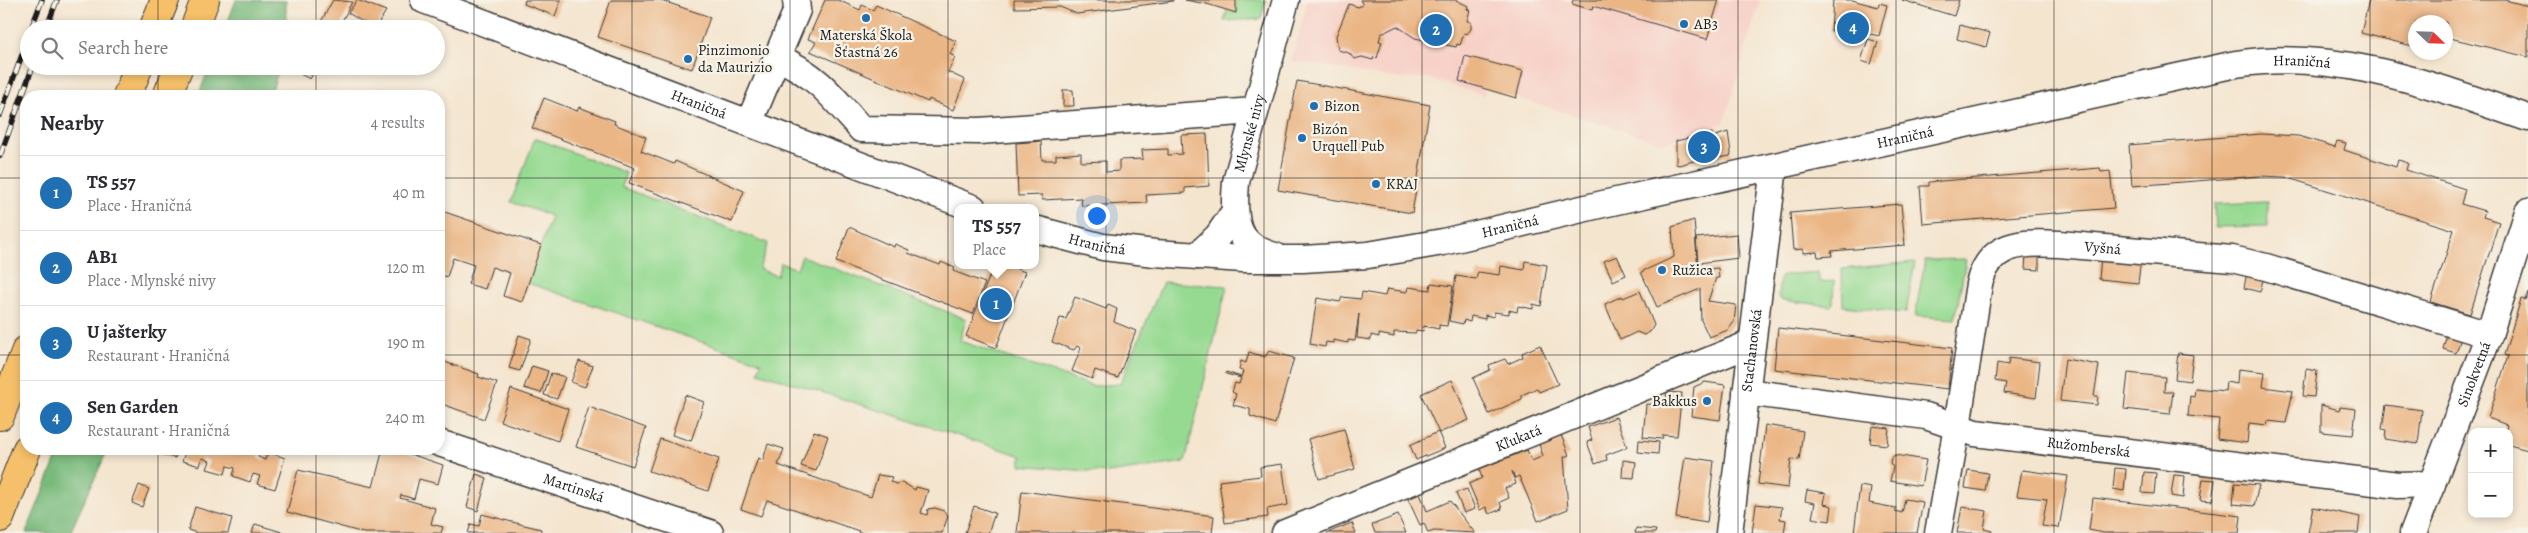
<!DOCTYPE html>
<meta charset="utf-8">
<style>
body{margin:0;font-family:Alegreya,serif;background:#f2f2f3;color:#2b2b33}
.controls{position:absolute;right:15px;bottom:15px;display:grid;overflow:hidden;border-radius:10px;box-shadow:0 2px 8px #0003}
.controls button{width:45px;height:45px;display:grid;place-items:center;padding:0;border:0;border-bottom:1px solid #e1e1e2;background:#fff;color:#2b2b33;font:25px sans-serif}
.compass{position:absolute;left:2408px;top:15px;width:45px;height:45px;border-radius:50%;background:#fff;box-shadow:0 2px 8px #0003;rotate:113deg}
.you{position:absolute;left:1096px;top:215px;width:18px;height:18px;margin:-12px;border:4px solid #fff;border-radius:50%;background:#1a73e8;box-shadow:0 0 0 8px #1a73e833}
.badge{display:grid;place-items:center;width:32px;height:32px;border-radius:50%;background:#1f6fb2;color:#fff;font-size:16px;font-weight:700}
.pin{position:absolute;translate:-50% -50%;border:2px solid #fff;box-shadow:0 1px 5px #0006}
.popup{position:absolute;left:954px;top:204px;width:85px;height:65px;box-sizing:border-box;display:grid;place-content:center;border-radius:10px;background:#fff;filter:drop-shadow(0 1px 4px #0005);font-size:16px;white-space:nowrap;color:#7c7c81}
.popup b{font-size:19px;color:#2b2b33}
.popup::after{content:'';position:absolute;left:50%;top:100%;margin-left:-10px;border:10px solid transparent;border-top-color:#fff}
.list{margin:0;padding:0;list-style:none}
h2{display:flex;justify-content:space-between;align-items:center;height:65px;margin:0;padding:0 20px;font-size:21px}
h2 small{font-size:16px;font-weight:400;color:#7c7c81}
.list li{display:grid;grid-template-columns:32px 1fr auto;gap:15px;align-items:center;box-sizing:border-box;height:75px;padding:0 20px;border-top:1px solid #e1e1e2}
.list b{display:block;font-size:19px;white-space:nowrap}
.list p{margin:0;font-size:16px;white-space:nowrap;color:#7c7c81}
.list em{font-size:16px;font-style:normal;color:#7c7c81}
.icon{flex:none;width:28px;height:28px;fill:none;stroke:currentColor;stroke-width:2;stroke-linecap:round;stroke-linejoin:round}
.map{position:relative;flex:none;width:2528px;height:533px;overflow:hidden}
.search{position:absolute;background:#fff;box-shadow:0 2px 8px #0003;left:20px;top:20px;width:425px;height:55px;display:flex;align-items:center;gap:12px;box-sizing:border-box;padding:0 18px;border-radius:28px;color:#7c7c81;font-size:19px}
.panel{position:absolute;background:#fff;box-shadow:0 2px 8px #0003;left:20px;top:90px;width:425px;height:365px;border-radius:20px}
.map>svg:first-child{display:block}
.built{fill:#f7d1c8}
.green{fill:#96da92;stroke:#597b57}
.forest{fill:#78ba7c;stroke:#4a6b4c}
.building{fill:#ebb685}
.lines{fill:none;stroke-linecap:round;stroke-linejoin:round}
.street-casing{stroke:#3c3a37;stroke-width:29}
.highway-casing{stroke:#3c3a37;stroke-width:30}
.street{stroke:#fff;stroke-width:26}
.highway{stroke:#f6c06b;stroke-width:28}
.rail-casing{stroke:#1c1c1c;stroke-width:5.5}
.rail{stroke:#f7f3e8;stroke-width:4;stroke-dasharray:11;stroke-linecap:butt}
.grid{fill:none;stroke:#1c1c1c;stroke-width:1;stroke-opacity:0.55}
.poi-dot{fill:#1f6fb2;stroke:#f7f3e8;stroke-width:2}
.labels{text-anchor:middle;stroke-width:4.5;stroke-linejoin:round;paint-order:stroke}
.poi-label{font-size:15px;fill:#1c1c1c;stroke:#f7f3e8;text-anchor:start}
.street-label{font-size:15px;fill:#1c1c1c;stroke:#f7f3e8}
</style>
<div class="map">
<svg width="2528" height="533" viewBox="0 0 2528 533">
<rect width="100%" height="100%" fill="#f7f3e8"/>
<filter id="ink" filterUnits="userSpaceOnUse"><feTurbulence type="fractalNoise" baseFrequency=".02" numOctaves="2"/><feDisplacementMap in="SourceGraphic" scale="10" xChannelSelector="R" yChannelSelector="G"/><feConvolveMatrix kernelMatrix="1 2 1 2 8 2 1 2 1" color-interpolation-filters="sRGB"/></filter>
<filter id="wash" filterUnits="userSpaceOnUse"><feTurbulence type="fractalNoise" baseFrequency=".0096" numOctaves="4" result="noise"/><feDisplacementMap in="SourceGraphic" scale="20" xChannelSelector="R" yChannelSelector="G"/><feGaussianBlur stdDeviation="1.12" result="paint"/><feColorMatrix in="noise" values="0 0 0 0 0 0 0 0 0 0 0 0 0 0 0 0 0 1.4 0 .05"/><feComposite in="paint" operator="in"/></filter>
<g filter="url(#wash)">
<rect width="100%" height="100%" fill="#f4e5cf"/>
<!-- built -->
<path class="built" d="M1308,0H1760L1724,123L1663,143L1485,88L1484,95L1427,78L1402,79L1291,61Z"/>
<!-- green -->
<g class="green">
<path d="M1236,0H1266L1261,19L1224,21L1227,10L1236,13Z"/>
<path d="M535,138L626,173L621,187L768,243L759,269L777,276L781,263L797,269L802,256L966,319L960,341L1093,386L1120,384L1163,282L1227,286L1185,462L1108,473L1020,465L1022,456L758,372L761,362L528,283L551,216L511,202Z"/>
<path d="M2267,202L2268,226L2215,227L2214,204Z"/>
<path d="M1966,259L1955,319L1915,316L1925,260Z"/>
<path d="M1915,262L1906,313L1843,306L1842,269Z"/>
<path d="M1818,272L1820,282L1834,281L1833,304L1831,306L1781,300L1778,297L1780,277L1783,275Z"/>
</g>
<!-- forest -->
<g class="forest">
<path d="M236,0L286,1V29H225Z"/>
<path d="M210,66H280L270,96H198Z"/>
<path d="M60,449H108L70,533H26Z"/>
</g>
<g id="blocks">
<!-- building -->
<g class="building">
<path d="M333,0L352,2L338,29H317Z"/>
<path d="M357,0L386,11L375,29L348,13Z"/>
<path d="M525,0H561L555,16L524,4Z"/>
<path d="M611,0H660L710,17L692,69L598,37Z"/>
<path d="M825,0H838L860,10L862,5L873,10L876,5L956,41L950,54L955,57L948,72L965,80L953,110L929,99L928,102L810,51L816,42L808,39Z"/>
<path d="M1014,0H1173V1L1077,14L1060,7L1014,8Z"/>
<path d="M1185,0H1236V13L1207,4Z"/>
<path d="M1360,0H1456L1468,6L1467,9L1470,10L1467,21L1471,22V29L1467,34L1464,33L1460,45L1457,44L1456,47L1415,38L1397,26L1381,34L1379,41L1382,42L1377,58L1374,57L1373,60L1362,57L1354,59L1349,53L1338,50L1336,36L1349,4L1358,7L1363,5Z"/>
<path d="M1573,0H1719L1707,39L1593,6L1592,10L1572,4Z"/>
<path d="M1833,0H1852L1878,7L1879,3L1887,5L1879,36L1839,27V31H1831Z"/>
<path d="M1902,0H1959L1954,16Z"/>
<path d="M2369,0H2505L2528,6V57L2446,37V22H2416V47L2361,33Z"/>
<path d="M1960,25L1990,33L1986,47L1957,39Z"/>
<path d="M1868,39L1878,42L1871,64L1861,61Z"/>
<path d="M1465,56L1523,71L1516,98L1459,81Z"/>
<path d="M296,66H317L310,79L294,71Z"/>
<path d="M1297,81L1430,105L1412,213L1278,190Z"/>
<path d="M1063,90H1073L1074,106H1063Z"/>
<path d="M544,98L577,111L579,107L615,121L614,124L646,137L641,151L674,164L675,161L744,191L732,222L629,183L635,168L532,128Z"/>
<path d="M1728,132L1731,153L1730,156L1706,160L1704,158L1679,165L1676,164V141L1712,133L1713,137Z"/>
<path d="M1207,134L1209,186L1185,188V193L1146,195L1147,203L1082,206L1081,198L1042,200V195L1018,196L1016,143L1041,141L1042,160H1056V155L1081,153V162L1106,161V172L1119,171V160L1143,159L1142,150L1168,149V155L1182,154L1181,135Z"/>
<path d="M2261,134L2298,136L2335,147L2337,141L2346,143L2344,150L2396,167L2398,160L2408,163L2406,170L2465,189L2461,204L2485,211L2483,217L2499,222L2470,314L2431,302L2454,230L2285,177L2259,176L2132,186L2129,145Z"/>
<path d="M2100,168L2101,172L2110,171L2114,208L1923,224L1920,186H1929V182Z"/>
<path d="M1901,204L1905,245L1831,251L1832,256L1818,257L1817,252L1803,253V249L1793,250L1790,213Z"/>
<path d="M439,210L541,245L522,302L503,296L510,273L492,267L485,289L468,284L474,265L453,258L447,277L439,274Z"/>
<path d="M1694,220L1698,270L1718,268L1719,278H1716L1708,301L1736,305L1734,322L1728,330L1709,337L1701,320L1700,289L1657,307L1641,272L1674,257L1672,227Z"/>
<path d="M849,227L894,247L895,244L909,250L908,253L940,265L941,262L955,268L953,271L985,283L973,314L836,262Z"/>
<path d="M1737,234L1739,258L1698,263L1696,238Z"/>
<path d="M2026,255L2039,257V270L2025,269Z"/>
<path d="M1617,256L1626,275L1613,281L1604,261Z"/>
<path d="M2101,256L2141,259L2138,283L2099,279Z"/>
<path d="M1525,261L1547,265L1541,306L1533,304V309L1518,306L1517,312L1509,310V314L1494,312V317L1485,315V319L1471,316L1470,322L1464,320L1463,324L1449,321L1456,276L1476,279L1478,272L1500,275L1501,266L1524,270Z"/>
<path d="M994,265H1007L1025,272L996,348L966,336Z"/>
<path d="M2247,272L2264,276L2260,292L2244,288Z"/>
<path d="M1431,283L1453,286L1447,326L1439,325V329L1424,326L1423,331L1416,330V333L1394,332V337L1379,334V337L1371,335V340L1357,338L1359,314L1355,341L1348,340V343L1333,340V343L1326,342L1325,347L1310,344L1317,298L1340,302L1342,297L1361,299L1362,292L1385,296L1387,289L1407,292L1408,287L1430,290Z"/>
<path d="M1640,291L1654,325L1650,332L1644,335L1637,332L1620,340L1605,304L1622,296L1623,298Z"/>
<path d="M2528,292V450L2509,445V432H2505L2507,425L2488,418L2508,356L2504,355L2521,299L2525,300Z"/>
<path d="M1075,297L1106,309L1108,305L1117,309L1114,322L1136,331L1118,378L1095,370L1092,379L1072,371L1081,348L1077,346L1074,350L1052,342L1060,318L1066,319Z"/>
<path d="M1778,328L1952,348L1948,389L1774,369Z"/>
<path d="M2447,334L2461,338L2456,353L2443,349Z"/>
<path d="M519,335L531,339L520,371L509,368Z"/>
<path d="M1540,345L1558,384L1539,392L1537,388L1522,395V399L1489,414L1473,378L1490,370L1489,365L1505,359L1508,364L1523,357L1522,353Z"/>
<path d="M1269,351L1294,358L1275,424L1250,416V409L1233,405L1236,394L1232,392L1235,383L1239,384L1241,378L1226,374V372L1241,377L1243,371L1239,370L1241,361L1246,363L1249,352L1265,357Z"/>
<path d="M2178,353L2193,355L2190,381L2175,379Z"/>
<path d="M2009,358L2040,362L2036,398L2004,393L2006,383L1995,381L1997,363L2008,365Z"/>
<path d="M2065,359L2099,365L2094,396H2098L2097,405L2060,401Z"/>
<path d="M439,360L479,374L478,377L497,383L484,419L439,403Z"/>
<path d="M579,361L593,366L585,387L571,382Z"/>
<path d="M532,366L548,371L541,393L524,388Z"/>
<path d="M2238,369L2265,372L2263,387L2293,391L2286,423L2268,421L2267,425L2249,423L2247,443L2217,439L2219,419L2188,416L2190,396L2194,397L2195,388L2225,391L2226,382L2237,384Z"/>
<path d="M2306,369L2317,371L2314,397L2303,396Z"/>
<path d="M551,373L565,377L557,399L544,395Z"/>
<path d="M2128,373L2165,377L2164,392H2173L2170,414L2124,409Z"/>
<path d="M1452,380L1469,420L1439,433L1421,394Z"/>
<path d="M1705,382L1725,385L1720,420L1691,416L1694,387Z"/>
<path d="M511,389L568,409L558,441L500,421Z"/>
<path d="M1667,392L1682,393L1677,436L1663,435L1662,439L1643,437L1646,404L1665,405Z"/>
<path d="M685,395L704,402L691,441L672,435Z"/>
<path d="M2321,405L2339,410L2340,407L2356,409L2353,435L2321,432Z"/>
<path d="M2386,405L2422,410L2418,444L2385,439L2386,430L2382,429Z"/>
<path d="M589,407L646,428L633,466L576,447Z"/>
<path d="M1616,417L1627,447L1606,455L1607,460L1595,464L1587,442L1592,440L1588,427Z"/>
<path d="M1765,425L1803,431L1799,460L1791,459L1788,488L1758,484Z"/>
<path d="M1872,426L1889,428L1887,445L1870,443Z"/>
<path d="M1344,429L1355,469L1319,479L1308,439Z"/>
<path d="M814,431L828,436L816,471L801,466Z"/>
<path d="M1438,432L1445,448L1416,460L1410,445Z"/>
<path d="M1561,435L1569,455L1564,457L1568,509L1538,521L1519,476L1515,478L1512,471L1516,484L1505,488L1509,498L1500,502L1502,509L1489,514L1486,507L1480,510L1469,484L1482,478L1479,469L1527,450L1532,461L1543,456L1539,444Z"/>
<path d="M660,439L719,459L708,491L649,471Z"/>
<path d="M1639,440L1659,442L1658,454L1638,452Z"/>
<path d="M768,444L784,449L778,465L871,497L878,475L892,477L890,482L897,484L902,482L915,490L916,487L928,490L921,513L927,515L928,509L935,508L944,511L948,516L942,533H858L859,531L767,500L761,516L741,509L758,458L763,460Z"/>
<path d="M158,449H233L240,452L241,449H255L260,450L258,457L265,460L268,452L285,458L275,489L257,484L260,476L253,474L250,482L233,476L235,468L227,466L225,474L207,469L210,461L202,458L200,466L182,461L185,453L177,450L175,458L157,453Z"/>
<path d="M383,449H395L443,465L438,484L419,479L414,499L401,495L400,498L435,508L431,524L443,527L441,533H364L287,512L298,470L373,487Z"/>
<path d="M1895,455L1926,460L1921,486L1890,481L1893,467L1890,463L1891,458Z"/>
<path d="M1685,457L1714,461L1707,523L1676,518Z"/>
<path d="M1623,460L1636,462L1634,478L1622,477Z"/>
<path d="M1282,464L1288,505L1267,509L1268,517L1225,523L1219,481L1261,476L1260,467Z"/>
<path d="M2115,468L2126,469L2124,491L2113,489Z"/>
<path d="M1968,470L1988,473L1985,491L1965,488Z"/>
<path d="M2022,470L2068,476L2059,528L2042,526L2047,499L2017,496Z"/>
<path d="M2144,472L2156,473L2154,494L2142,493Z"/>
<path d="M476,474L487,478L478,511L467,507Z"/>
<path d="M2174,475L2185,476L2183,498L2171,496Z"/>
<path d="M2203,479L2215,480L2212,501L2200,500Z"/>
<path d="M2235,483L2259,485L2254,506L2233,504Z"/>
<path d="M139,485L149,489L142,507L132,503Z"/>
<path d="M1860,486L1871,488L1869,503L1896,508L1895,511L1902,513L1905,499L1923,502L1917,533H1854Z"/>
<path d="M1467,489L1475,509L1464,513L1456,493Z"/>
<path d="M1807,490L1826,493L1824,504L1832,506L1830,521L1812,518L1815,503L1805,501Z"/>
<path d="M1022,491L1214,516L1212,533H1017Z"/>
<path d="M1420,494L1427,511L1450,501L1475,533L1434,531L1428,533L1424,523L1420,525L1408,499Z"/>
<path d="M2093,498L2241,516L2239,533H2103L2089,530Z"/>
<path d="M1756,504L1782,507L1780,519L1786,520L1784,533H1752Z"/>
<path d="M974,506L995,513L988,533H965Z"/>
<path d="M195,507L232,518L228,533H197L188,530Z"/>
<path d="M1962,507L1987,511L1984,529L1992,531L1991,533H1957Z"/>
<path d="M2313,507L2360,517L2358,533H2308Z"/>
<path d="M482,514L512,522L541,529L540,533H468L471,524L479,526Z"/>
<path d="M1398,515L1406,533H1375L1372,525Z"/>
<path d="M1352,523L1356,533H1327Z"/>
<path d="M255,524L285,533H252Z"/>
<path d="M1636,528L1656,530L1655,533H1635Z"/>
</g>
</g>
</g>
<g filter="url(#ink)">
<use href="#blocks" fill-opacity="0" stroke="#3c3a37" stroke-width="1"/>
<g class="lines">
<defs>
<g id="street">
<path id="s1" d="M424,0L973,208"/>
<path d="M777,57C817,75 833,97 861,129L979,131L1255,111"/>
<path d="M749,123L797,10L796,0"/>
<path id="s2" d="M1035,229L1103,247L1155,253L1243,259H1303L1368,255L1443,242L1603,204L2236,64C2337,48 2434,86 2528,118"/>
<path d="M1197,256L1218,236L1235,211"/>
<path id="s3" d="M1275,256C1234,246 1233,219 1236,182L1286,0"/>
<path id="s4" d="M1746,392L1926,416L1975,433L2398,485L2432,484"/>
<path id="s5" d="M439,443L710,533"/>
<path id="s6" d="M1285,533L1752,343"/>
<path id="s7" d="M1729,533L1774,167"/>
<path id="s8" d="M1938,533L1957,427L1979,284C1990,242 2022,242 2059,244L2232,259L2266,267L2489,335"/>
<path id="s9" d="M2413,533L2489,335L2528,212"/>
</g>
<g id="highway">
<path d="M153,29L165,0"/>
<path d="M194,29L205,0"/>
<path d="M127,96L139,66"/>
<path d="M167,96L179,66"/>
<path d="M0,416L26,350"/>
<path d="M0,518L27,449"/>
</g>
</defs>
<!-- street casing -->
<use href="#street" class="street-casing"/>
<!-- highway casing -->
<use href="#highway" class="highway-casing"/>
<!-- street -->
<use href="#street" class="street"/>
<!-- highway -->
<use href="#highway" class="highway"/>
<defs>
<g id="rail">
<path d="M31,29L42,0"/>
<path d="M46,29L57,0"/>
<path d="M0,115L29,36"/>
<path d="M0,156L33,66"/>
</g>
</defs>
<!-- rail casing -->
<use href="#rail" class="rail-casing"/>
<!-- rail -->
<use href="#rail" class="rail"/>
</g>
</g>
<!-- grid -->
<path class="grid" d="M158,0V29M316,0V29M474,0V533M632,0V533M790,0V533M948,0V533M1106,0V533M1264,0V533M1422,0V533M1580,0V533M1738,0V533M1896,0V533M2054,0V533M2212,0V533M2370,0V533M158,66V96M316,66V96M0,178H26M439,178H2528M0,355H26M439,355H2528M158,449V533M316,449V533"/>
<!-- markers -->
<g class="poi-dot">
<circle cx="866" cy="18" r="5"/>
<circle cx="1684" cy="24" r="5"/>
<circle cx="688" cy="59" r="5"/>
<circle cx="1314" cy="106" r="5"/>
<circle cx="1302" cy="138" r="5"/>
<circle cx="1376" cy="184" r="5"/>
<circle cx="1662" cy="270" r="5"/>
<circle cx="1707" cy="401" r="5"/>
</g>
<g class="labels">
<!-- poi labels -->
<g class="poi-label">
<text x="1694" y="29">AB3</text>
<text x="866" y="40" text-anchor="middle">Materská Škola<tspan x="866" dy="17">Šťastná 26</tspan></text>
<text x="698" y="55">Pinzimonio<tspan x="698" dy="17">da Maurizio</tspan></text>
<text x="1324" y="111">Bizon</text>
<text x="1312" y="134">Bizón<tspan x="1312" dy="17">Urquell Pub</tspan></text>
<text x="1386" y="189">KRAJ</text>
<text x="1672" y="275">Ružica</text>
<text x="1697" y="406" text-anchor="end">Bakkus</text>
</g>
<!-- street labels -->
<g class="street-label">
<text dy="5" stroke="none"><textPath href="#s2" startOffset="1291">Hraničná</textPath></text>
<text dy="5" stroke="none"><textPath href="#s1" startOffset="294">Hraničná</textPath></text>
<text dy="5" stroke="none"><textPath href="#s3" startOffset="145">Mlynské nivy</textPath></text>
<text dy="5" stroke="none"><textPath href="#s2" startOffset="886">Hraničná</textPath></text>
<text dy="5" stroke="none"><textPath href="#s2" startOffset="481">Hraničná</textPath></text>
<text dy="5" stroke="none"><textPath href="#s2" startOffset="64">Hraničná</textPath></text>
<text dy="5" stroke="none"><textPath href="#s8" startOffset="396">Vyšná</textPath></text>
<text dy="5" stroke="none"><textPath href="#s7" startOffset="184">Stachanovská</textPath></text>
<text dy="5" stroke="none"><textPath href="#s9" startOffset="170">Sinokvetná</textPath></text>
<text dy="5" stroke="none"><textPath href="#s6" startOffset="252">Kľukatá</textPath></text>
<text dy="5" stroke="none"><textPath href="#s4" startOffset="348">Ružomberská</textPath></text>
<text dy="5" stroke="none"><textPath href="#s5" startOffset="142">Martinská</textPath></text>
</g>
</g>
</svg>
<div class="controls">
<button>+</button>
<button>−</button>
</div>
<svg class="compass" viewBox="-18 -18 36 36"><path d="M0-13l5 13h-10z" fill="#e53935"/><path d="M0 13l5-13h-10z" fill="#7c7c81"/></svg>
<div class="you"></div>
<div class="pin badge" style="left:996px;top:304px">1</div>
<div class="popup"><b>TS 557</b>Place</div>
<div class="pin badge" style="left:1436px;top:30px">2</div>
<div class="pin badge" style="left:1704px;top:147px">3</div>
<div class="pin badge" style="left:1853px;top:28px">4</div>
<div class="search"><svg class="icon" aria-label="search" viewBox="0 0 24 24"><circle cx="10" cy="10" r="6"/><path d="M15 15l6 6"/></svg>Search here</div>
<section class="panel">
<h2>Nearby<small>4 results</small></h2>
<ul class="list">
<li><span class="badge">1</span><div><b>TS 557</b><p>Place · Hraničná</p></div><em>40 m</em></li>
<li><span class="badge">2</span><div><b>AB1</b><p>Place · Mlynské nivy</p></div><em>120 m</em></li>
<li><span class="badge">3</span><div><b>U jašterky</b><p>Restaurant · Hraničná</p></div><em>190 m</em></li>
<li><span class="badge">4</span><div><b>Sen Garden</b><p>Restaurant · Hraničná</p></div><em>240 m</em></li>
</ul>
</section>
</div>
